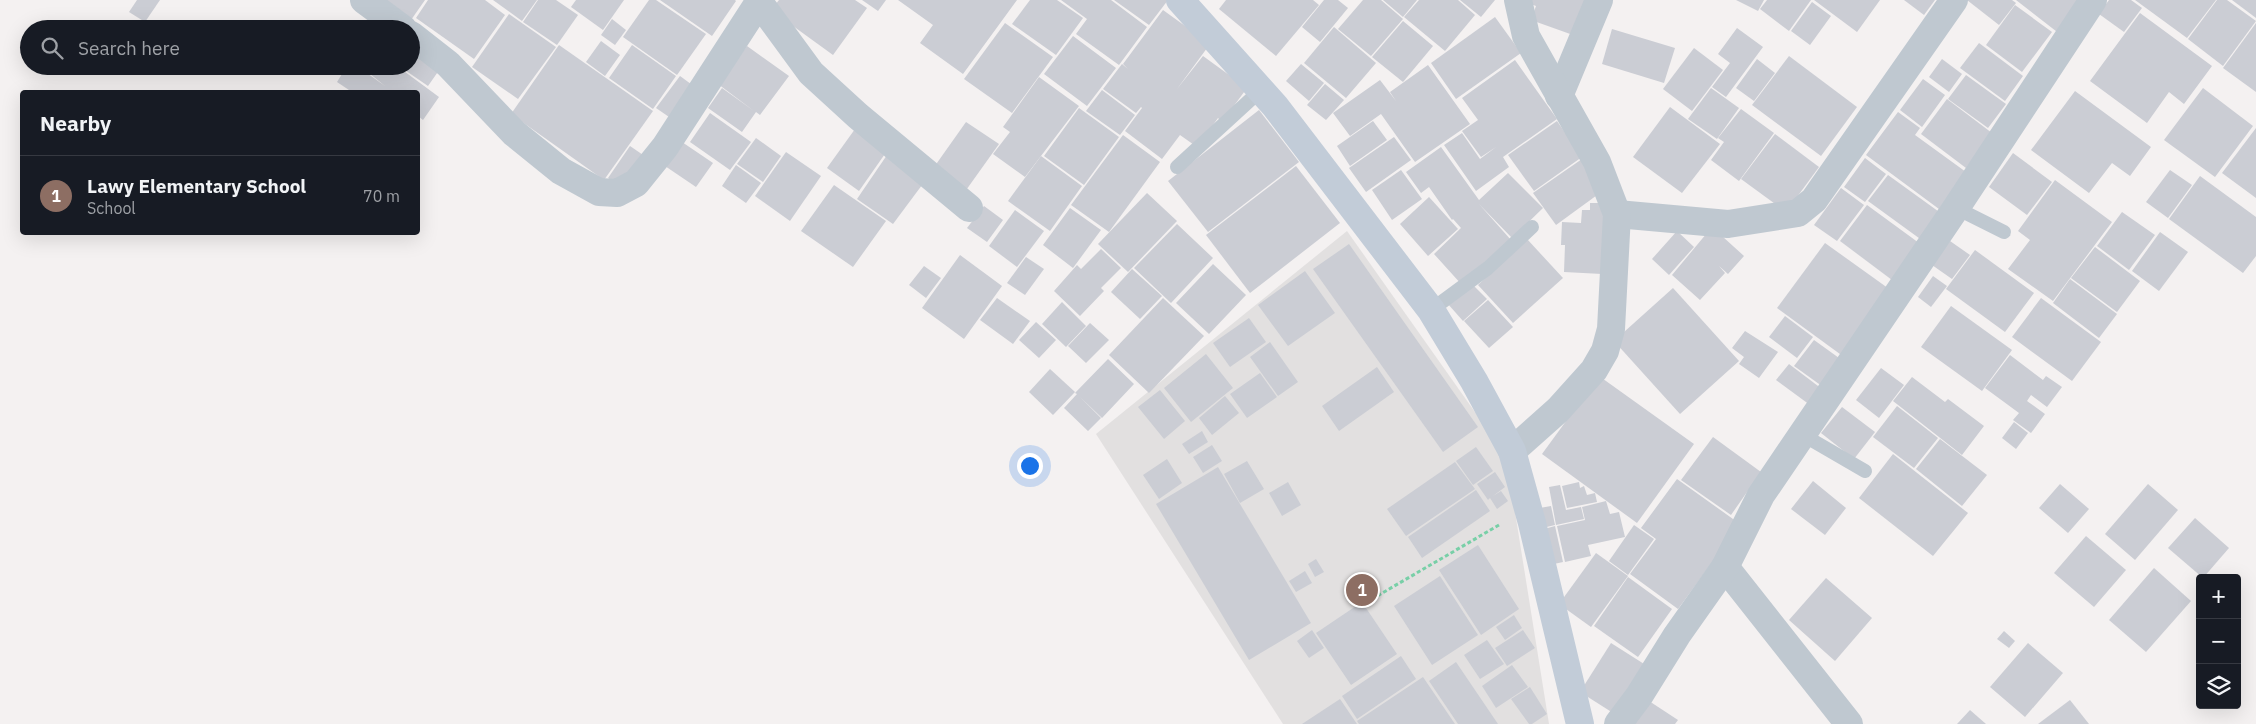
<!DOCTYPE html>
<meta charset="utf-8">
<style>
body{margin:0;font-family:"IBM Plex Sans",sans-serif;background:#20242c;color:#f1f3f6}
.controls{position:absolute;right:15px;bottom:15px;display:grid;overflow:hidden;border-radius:5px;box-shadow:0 5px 20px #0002}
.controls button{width:45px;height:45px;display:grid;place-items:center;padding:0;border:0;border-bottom:1px solid #363941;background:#171b24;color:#f1f3f6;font:25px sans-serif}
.you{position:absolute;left:1029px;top:465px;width:18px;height:18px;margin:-12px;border:4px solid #fff;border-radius:50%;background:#1a73e8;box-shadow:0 0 0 8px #1a73e833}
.badge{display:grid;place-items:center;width:32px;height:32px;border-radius:50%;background:#196be7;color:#fff;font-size:16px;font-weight:700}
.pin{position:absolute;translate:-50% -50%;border:2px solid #fff;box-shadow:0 1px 5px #0006}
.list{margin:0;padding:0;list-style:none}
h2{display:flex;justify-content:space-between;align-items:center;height:65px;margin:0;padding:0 20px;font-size:21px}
h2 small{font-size:16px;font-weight:400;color:#9ea1a6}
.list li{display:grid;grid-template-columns:32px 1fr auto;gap:15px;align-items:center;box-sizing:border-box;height:80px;padding:0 20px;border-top:1px solid #363941}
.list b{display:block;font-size:19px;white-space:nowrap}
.list p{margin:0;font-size:16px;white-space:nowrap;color:#9ea1a6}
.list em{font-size:16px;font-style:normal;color:#9ea1a6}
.icon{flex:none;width:28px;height:28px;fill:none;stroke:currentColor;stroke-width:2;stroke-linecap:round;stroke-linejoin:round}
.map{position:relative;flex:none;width:2256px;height:724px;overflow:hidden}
.search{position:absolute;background:#171b24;box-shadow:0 5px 20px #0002;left:20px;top:20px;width:400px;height:55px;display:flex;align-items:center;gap:12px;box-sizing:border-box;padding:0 18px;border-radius:28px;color:#9ea1a6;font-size:19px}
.panel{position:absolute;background:#171b24;box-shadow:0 5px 20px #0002;left:20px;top:90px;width:400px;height:145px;border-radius:5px}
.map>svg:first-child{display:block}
.education{fill:#e2e0e0}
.building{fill:#cbcdd4}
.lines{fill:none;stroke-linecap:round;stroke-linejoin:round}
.path{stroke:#78cfa7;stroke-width:3;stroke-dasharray:4 2.5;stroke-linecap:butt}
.service{stroke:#bfc8d0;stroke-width:14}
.minor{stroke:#bfc8d0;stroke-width:28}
.secondary{stroke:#c2ccd8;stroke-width:28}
</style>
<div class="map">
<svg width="2256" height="724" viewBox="0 0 2256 724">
<rect width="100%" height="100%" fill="#f4f1f1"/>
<!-- education -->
<path class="education" d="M1347,231L1506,456L1549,724H1283L1096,434Z"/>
<!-- building -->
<g class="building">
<path d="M137,0H160L145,22L129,12Z"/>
<path d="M383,0H425L411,20Z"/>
<path d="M428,0H485L505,15L474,59L416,18Z"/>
<path d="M493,0H537L522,21Z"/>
<path d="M538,0H556L578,15L557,45L523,22Z"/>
<path d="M576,0H624L603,30L571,7Z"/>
<path d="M649,0H656L706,34L677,75L623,37Z"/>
<path d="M660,0H735L736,1L712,36Z"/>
<path d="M779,0H855L867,8L833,55L771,10Z"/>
<path d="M862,0H886L878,11Z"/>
<path d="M898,0H1017L963,74L920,43L933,25Z"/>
<path d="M1030,0H1057L1083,18L1056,55L1012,24Z"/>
<path d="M1061,0H1111L1147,27L1119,65L1076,34L1087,19Z"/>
<path d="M1114,0H1168L1149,25Z"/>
<path d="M1226,0H1313L1319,5L1276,56L1219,9Z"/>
<path d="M1324,0H1338L1348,8L1320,42L1302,27Z"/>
<path d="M1363,0H1381L1403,19L1371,56L1338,29Z"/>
<path d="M1383,0H1417L1403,17Z"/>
<path d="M1419,0H1458L1475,15L1445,51L1404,17Z"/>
<path d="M1460,0H1495L1481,17Z"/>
<path d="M1520,0H1586L1573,35L1531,20L1536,6Z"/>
<path d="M1736,0H1764L1758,11Z"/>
<path d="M1767,0H1811L1789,31L1760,9Z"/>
<path d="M1814,0H1880L1857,32Z"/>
<path d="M1904,0H1935L1924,15Z"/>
<path d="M1967,0H2012L2016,3L1999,25Z"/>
<path d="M2016,0H2087L2061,35Z"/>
<path d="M2109,0H2131L2142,8L2124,32L2099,14Z"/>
<path d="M2135,0H2216L2187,38Z"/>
<path d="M2217,0H2227L2256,21L2223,66L2188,39Z"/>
<path d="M2232,0H2256V18Z"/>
<path d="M1812,2L1831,16L1810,45L1791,31Z"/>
<path d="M2015,5L2052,32L2022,72L1986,45Z"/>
<path d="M1163,10L1210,44L1177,89L1203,56L1247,88L1222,122L1218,118L1197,147L1180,135L1162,159L1125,131L1142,108L1141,107L1136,113L1103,89L1122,64L1128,69L1123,64Z"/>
<path d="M2140,13L2212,66L2184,104L2169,92L2147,123L2090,81Z"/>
<path d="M509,14L556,47L518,99L472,67Z"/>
<path d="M1495,17L1521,53L1456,99L1431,63Z"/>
<path d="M612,19L626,30L615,45L601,35Z"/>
<path d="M1403,21L1433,46L1403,82L1372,57Z"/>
<path d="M1005,23L1053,57L1012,113L964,79Z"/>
<path d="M2256,23V92L2223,68Z"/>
<path d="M1334,27L1376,63L1346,98L1304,63Z"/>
<path d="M1737,28L1763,47L1726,97L1712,87L1730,63L1718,54Z"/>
<path d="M1612,29L1675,48L1664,83L1602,64Z"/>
<path d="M1073,36L1116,68L1087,106L1044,74Z"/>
<path d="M601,41L620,55L605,76L586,62Z"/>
<path d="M1979,43L2023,76L2005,101L1960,68Z"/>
<path d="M411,44L442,66L428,86L399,66H411Z"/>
<path d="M559,45L653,111L604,180L511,114Z"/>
<path d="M632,45L676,76L653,109L609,78Z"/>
<path d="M747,46L789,76L760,115L756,112L742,132L708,108L722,88L754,111L718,84Z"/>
<path d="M1694,48L1723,70L1692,111L1663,89Z"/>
<path d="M1789,56L1857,107L1821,156L1752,105Z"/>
<path d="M1757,59L1775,73L1754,101L1736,88Z"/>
<path d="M1942,59L1962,74L1949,92L1929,77Z"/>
<path d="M1515,60L1557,119L1503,157L1509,167L1476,191L1444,145L1462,133L1480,159L1496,147L1481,157L1462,131L1478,120L1462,98Z"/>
<path d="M1301,64L1324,83L1309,101L1286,81Z"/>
<path d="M1428,65L1470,124L1415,162L1381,114L1350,136L1333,113L1380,80L1396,101L1390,92Z"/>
<path d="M347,66H357L385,86L369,73L373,66H397L439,97L423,120L418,116V92H352L337,82Z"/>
<path d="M1966,75L2006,104L1988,128L1948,99Z"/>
<path d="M680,76L695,87L672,119L656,108Z"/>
<path d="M1039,77L1079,106L1025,177L993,154L1010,132L1003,127Z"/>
<path d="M1923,79L1945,95L1922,127L1900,110Z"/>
<path d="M1325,84L1344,100L1326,120L1307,105Z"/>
<path d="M1711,88L1739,108L1717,139L1688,119Z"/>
<path d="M2203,88L2253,126L2215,177L2164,140Z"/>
<path d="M1102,90L1135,115L1120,135L1086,111Z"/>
<path d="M2075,91L2151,147L2130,176L2112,163L2089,193L2031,150Z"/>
<path d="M1947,99L1992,133L1966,168L1921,134Z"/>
<path d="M1670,107L1720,144L1682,193L1633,157Z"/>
<path d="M1079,108L1119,137L1084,185L1044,156Z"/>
<path d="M1741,109L1774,133L1739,181L1711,160L1724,142L1718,138Z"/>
<path d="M1259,110L1299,162L1208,232L1168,181Z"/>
<path d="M1898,112L1920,128L1915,135L1966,172L1939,209L1866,155Z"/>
<path d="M710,113L751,142L730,170L690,142Z"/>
<path d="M1373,121L1387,140L1350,166L1337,146Z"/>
<path d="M1557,121L1582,157L1534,191L1508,155Z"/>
<path d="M966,122L999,144L964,193L932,170Z"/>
<path d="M2256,128V198L2222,173Z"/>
<path d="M855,129L887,151L859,191L827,168Z"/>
<path d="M1775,134L1819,167L1786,212L1741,179Z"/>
<path d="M1123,135L1160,162L1109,232L1071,205Z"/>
<path d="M1394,137L1411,160L1366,192L1349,168Z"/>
<path d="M756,138L781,156L763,182L737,164Z"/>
<path d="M682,142L713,163L696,187L665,166Z"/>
<path d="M630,146L646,157L624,189L608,178Z"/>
<path d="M1441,147L1479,200L1508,173L1543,208L1512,238L1479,204L1511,240L1462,285L1434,254L1461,228L1453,219L1452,220L1429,187L1421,193L1406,172Z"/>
<path d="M786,152L821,176L790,221L755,196Z"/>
<path d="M2013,153L2052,182L2027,215L1989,187Z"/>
<path d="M887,155L925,181L893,224L857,199Z"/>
<path d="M1041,156L1082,186L1050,231L1008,201Z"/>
<path d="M1865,158L1886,174L1865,202L1844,187Z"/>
<path d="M1582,159L1604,190L1556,225L1533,193Z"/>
<path d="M736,165L761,183L746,203L722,186Z"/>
<path d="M1296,166L1340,223L1250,293L1206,235Z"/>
<path d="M1401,170L1422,199L1392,220L1372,190Z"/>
<path d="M2170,170L2192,185L2168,218L2146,202Z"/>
<path d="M1888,175L1942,214L1923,241L1868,201Z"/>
<path d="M2200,176L2256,217V256L2243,273L2169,219Z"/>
<path d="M2055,180L2112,222L2053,301L2008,269L2030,240L2018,231Z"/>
<path d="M834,185L886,221L853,267L801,231Z"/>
<path d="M1841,188L1864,205L1837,241L1814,225Z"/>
<path d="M1147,193L1177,221L1128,272L1098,244Z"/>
<path d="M1429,197L1458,229L1428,256L1400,224Z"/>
<path d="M1590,203H1606L1602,274L1564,272L1565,245H1561L1562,222L1581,223L1582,210H1590Z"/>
<path d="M1867,205L1919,243L1892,280L1840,241Z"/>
<path d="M984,206L1003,220L987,242L967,228Z"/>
<path d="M1070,208L1101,230L1073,268L1043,245Z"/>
<path d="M1015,210L1044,231L1017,267L989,246Z"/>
<path d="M2122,212L2155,235L2129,270L2097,246Z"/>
<path d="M1177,224L1213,258L1171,303L1134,268Z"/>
<path d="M1712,227L1744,256L1728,274L1719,266L1725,273L1700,300L1672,275Z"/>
<path d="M1677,231L1694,247L1669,275L1652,259Z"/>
<path d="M2160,232L2188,252L2159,291L2132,271Z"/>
<path d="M1527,239L1563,278L1513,323L1478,285Z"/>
<path d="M1950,241L1970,255L1952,279L1932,265Z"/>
<path d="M1825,243L1892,291L1844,357L1777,308Z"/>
<path d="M1349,244L1478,427L1443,452L1313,269Z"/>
<path d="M2095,247L2140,281L2117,312L2071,278Z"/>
<path d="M1101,249L1121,268L1101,288L1104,291L1080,316L1054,291L1077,265L1081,269Z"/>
<path d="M1975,250L2034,293L2005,332L1946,289Z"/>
<path d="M960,255L1002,286L964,339L922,308Z"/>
<path d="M1026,257L1044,269L1025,295L1007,283Z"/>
<path d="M1213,264L1246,295L1209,334L1176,303Z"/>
<path d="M924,266L941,278L926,298L909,285Z"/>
<path d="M1132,269L1162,296L1140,319L1111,292Z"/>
<path d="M1305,271L1335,313L1288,346L1258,305Z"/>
<path d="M1933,276L1947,286L1931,307L1918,297Z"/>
<path d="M2070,279L2117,314L2099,338L2053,303Z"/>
<path d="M1471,283L1487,299L1463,321L1448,304Z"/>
<path d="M1673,288L1739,361L1680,414L1614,341Z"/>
<path d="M997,298L1030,321L1013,344L980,320Z"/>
<path d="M1163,298L1204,336L1149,393L1109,355Z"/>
<path d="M2041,298L2101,342L2072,381L2012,337Z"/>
<path d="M1488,300L1513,327L1489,348L1464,321Z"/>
<path d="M1062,302L1086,326L1066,347L1042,324Z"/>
<path d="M1951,306L2012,350L1982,391L1921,347Z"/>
<path d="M1785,316L1813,337L1797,358L1769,337Z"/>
<path d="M1249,318L1266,342L1230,367L1213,343Z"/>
<path d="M1036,322L1056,340L1039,358L1019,340Z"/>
<path d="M1090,323L1109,340L1086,363L1068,346Z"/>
<path d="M1745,331L1778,352L1759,378L1739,364L1744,357L1732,348Z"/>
<path d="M1814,340L1846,363L1826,389L1794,366Z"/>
<path d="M1270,342L1298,382L1278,396L1250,357Z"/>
<path d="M1206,354L1233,388L1191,422L1164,388Z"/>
<path d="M2010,355L2043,380L2046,376L2062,387L2047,407L2031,395L2027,401L2045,414L2031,433L2013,420L2019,413L1985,388Z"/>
<path d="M1108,359L1134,384L1102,418L1080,397L1101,418L1088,431L1064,408L1077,394L1075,393Z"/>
<path d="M1789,364L1822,389L1810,405L1776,380Z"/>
<path d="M1377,367L1394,392L1339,431L1322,406Z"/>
<path d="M1881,368L1904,385L1879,418L1856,400Z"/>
<path d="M1050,369L1075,392L1053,415L1029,392Z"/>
<path d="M1260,373L1277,397L1247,418L1230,394Z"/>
<path d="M1599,376L1694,444L1637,523L1542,454Z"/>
<path d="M1912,377L1945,402L1948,399L1984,426L1962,455L1893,401Z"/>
<path d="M1160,390L1185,421L1164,439L1138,407Z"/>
<path d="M1225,396L1239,413L1212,435L1199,418Z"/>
<path d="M1897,406L1938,438L1914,468L1873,437Z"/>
<path d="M1842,407L1875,432L1854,459L1821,433Z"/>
<path d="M2014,422L2028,433L2016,449L2002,438Z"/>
<path d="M1202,431L1208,442L1189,454L1182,444Z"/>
<path d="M1713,437L1761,472L1731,515L1681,480Z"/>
<path d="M1940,439L1987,475L1962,506L1916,469Z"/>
<path d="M1212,445L1222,461L1203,473L1193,457Z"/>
<path d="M1476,447L1493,471L1473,485L1456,461Z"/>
<path d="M1893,454L1968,513L1933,556L1859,498Z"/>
<path d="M1167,459L1182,483L1159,499L1143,475Z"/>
<path d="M1247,461L1264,489L1240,503L1224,474Z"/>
<path d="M1455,462L1475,489L1406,536L1387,509Z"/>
<path d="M1218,467L1311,623L1249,660L1156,504Z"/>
<path d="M1495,472L1505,487L1493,496L1501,491L1508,501L1497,509L1490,498L1488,500L1477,484Z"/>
<path d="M1677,479L1740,524L1678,609L1630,574L1656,539L1641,528Z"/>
<path d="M1813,481L1846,508L1825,535L1791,509Z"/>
<path d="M1288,482L1301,505L1282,516L1269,493Z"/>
<path d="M1579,482L1580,488L1584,486L1587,495L1595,493L1597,502L1567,508L1562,486Z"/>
<path d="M2060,484L2089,509L2068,533L2039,508Z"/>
<path d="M2148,484L2178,510L2135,560L2105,534Z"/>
<path d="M1560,485L1566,510L1581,507L1584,519L1556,525L1549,487Z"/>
<path d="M1476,490L1490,511L1422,558L1408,537Z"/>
<path d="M1606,501L1610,514L1619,512L1625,537L1588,545L1591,556L1565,562L1557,526L1585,520L1582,507Z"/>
<path d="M1551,506L1555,525L1538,529L1534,509Z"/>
<path d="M2195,518L2229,548L2203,578L2168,548Z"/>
<path d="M1634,525L1654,539L1628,575L1609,561Z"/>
<path d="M1555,526L1563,562L1545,566L1537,531Z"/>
<path d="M2086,536L2126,570L2094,607L2054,573Z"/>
<path d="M1478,545L1519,609L1481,635L1439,570Z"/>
<path d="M1596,553L1628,576L1591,627L1559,604Z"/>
<path d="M1316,559L1324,572L1315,577L1308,564Z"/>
<path d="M2154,568L2191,601L2146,652L2109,620Z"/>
<path d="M1305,571L1312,583L1296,592L1289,581Z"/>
<path d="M1440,576L1478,635L1432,665L1394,606Z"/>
<path d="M1628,577L1672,609L1638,657L1594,626Z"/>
<path d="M1826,578L1872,618L1835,661L1789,620Z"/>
<path d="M1362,602L1397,654L1351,685L1316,633Z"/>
<path d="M1514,615L1522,628L1505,640L1496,627Z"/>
<path d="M1312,630L1324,648L1309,658L1297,641Z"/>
<path d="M1523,630L1535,648L1507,666L1495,648Z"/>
<path d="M2004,631L2015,641L2009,648L1997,639Z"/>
<path d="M1487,640L1504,664L1480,679L1464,655Z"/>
<path d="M1611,643L1652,669L1621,718L1580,692Z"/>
<path d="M2028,643L2063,673L2025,717L1990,687Z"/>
<path d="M1401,656L1416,679L1357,719L1342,696Z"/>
<path d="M1456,662L1498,724H1458L1429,681Z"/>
<path d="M1512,665L1528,687L1496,708L1482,686Z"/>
<path d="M1423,677L1455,724H1359L1357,721Z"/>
<path d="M1530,687L1547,714L1532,724H1529L1511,699Z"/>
<path d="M1340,699L1357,724H1302Z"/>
<path d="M2070,700L2089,724H2038Z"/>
<path d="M1649,701L1678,720L1675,724H1633Z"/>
<path d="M1970,710L1986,724H1957Z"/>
</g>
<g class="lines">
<!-- path -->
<path class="path" d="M1372,599L1499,525"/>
<!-- service -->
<g class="service">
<path d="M1177,167L1261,90"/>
<path d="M1956,208L2004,232"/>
<path d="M1431,310L1488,268L1532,227"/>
<path d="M1803,435L1865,471"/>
</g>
<!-- minor -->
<g class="minor">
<path d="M364,0L403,29"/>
<path d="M411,35L448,64L514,133L561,171L599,192L617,193L636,183L665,147L759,2L811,73L858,116L969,208"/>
<path d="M1559,96L1599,0"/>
<path d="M1617,214L1728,224L1798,213L1814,200L1954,0"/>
<path d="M1512,451L1558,410L1594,370L1605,351L1611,329L1617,214L1597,162L1526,36L1518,0"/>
<path d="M1725,567L1849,724"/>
<path d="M1618,724L1639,696L1677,635L1725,567L1761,495L1956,208L2093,0"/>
</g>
<!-- secondary -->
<path class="secondary" d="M1180,0L1275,106L1431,310L1474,381L1512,451L1532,523L1580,724"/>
</g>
</svg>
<div class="controls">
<button>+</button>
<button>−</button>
<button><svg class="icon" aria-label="layers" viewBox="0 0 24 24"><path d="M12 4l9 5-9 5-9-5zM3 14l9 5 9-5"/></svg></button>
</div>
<div class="you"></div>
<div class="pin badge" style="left:1362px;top:590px;background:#8d6e63">1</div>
<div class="search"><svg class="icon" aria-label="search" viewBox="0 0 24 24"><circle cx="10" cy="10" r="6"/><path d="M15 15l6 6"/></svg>Search here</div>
<section class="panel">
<h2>Nearby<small></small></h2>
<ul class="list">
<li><span class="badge" style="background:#8d6e63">1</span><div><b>Lawy Elementary School</b><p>School</p></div><em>70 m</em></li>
</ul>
</section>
</div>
